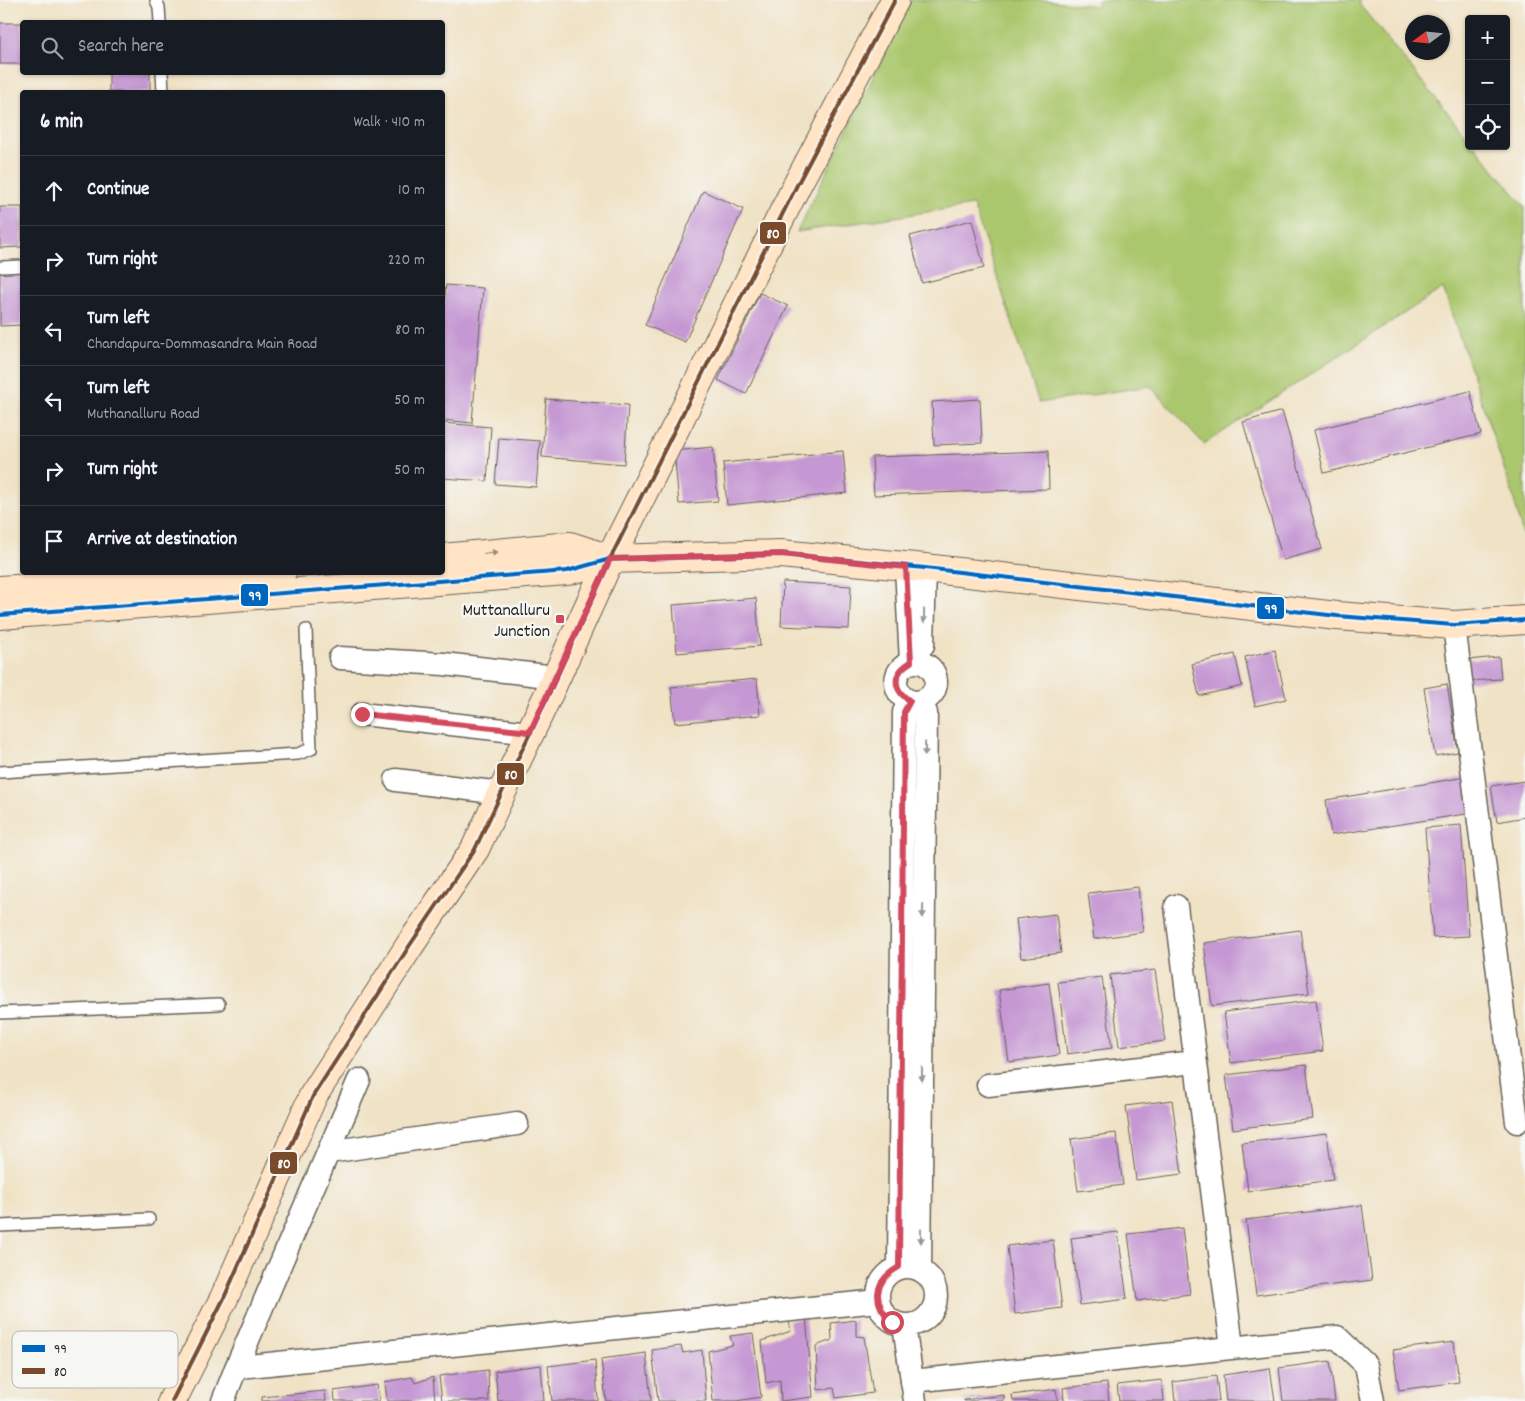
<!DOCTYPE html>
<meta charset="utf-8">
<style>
body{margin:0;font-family:Dekko,sans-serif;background:#242831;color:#f1f3f6}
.controls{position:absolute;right:15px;top:15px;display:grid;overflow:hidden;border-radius:5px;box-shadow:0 1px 4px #0004}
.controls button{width:45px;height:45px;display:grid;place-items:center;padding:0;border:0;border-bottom:1px solid #363941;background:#171b24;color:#f1f3f6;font:25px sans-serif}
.compass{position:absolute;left:1405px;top:15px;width:45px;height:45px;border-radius:50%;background:#171b24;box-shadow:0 1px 4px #0004;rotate:255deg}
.stop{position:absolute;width:15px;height:15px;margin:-11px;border:4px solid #d1495b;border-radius:50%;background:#fff}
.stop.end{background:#d1495b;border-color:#fff;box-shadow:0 1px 5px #0008}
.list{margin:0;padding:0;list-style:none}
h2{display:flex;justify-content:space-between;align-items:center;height:65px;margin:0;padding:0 20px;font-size:21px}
h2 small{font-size:16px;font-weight:400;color:#9ea1a6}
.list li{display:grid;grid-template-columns:32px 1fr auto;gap:15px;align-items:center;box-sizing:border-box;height:70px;padding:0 20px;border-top:1px solid #363941}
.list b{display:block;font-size:19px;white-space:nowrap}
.list p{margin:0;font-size:16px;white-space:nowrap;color:#9ea1a6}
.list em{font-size:16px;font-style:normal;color:#9ea1a6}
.icon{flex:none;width:28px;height:28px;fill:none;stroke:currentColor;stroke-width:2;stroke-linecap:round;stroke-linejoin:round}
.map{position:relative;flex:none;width:1525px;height:1401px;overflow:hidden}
.search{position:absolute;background:#171b24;box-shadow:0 1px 4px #0004;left:20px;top:20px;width:425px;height:55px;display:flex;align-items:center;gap:12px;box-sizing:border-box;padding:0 18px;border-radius:5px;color:#9ea1a6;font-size:19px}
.panel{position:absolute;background:#171b24;box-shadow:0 1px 4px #0004;left:20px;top:90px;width:425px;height:485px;border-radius:5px}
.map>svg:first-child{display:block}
.green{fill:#abc76d;stroke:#647244}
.building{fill:#c597d3}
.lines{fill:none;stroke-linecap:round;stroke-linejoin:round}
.lane-casing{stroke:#666157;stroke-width:14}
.street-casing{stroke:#666157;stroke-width:25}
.secondary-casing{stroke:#666157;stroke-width:30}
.lane{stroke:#fff;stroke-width:11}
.street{stroke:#fff;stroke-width:22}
.secondary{stroke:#ffe4c6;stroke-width:28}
.bus-1-casing{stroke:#f6f6f2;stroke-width:8}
.bus-2-casing{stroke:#f6f6f2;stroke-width:8}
.bus-1{stroke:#0065bd;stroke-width:4}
.bus-2{stroke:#7a4b2a;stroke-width:4}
.oneway{fill:#998a7a}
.oneway2{fill:#999}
.route{stroke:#d1495b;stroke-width:6}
.poi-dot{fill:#d1495b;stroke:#f6f6f2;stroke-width:2}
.labels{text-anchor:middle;stroke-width:5;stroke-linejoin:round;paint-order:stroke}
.poi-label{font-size:18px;fill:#1c1c1c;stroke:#f6f6f2;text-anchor:end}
.key{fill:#f6f6f2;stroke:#b5b5b2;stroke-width:1}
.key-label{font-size:14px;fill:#1c1c1c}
.line-badge{stroke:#f6f6f2;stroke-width:2}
.badge-label{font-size:14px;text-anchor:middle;font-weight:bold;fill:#fff}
</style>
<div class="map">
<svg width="1525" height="1401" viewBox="0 0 1525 1401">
<rect width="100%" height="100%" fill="#f6f6f2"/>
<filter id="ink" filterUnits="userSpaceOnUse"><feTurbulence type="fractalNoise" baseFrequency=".02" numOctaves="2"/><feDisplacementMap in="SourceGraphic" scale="10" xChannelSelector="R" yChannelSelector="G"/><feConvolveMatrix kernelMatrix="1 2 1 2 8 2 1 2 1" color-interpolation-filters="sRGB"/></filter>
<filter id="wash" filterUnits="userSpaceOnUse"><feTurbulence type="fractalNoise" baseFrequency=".0096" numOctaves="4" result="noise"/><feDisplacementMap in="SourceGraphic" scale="20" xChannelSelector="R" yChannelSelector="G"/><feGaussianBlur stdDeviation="1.12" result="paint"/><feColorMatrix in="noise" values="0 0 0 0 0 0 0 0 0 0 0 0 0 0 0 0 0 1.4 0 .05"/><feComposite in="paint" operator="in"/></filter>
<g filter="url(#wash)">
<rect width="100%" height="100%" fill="#f0e2c5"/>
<!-- green -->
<path class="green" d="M911,0H1044L1097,6L1098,0H1359V4L1469,139V146H1475L1525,207V544L1512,492L1443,288L1204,444L1150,386L1039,403L973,205L797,232Z"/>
<g id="blocks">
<!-- building -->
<g class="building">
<rect x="0" y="23" width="22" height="41"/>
<rect x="109" y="72" width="41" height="20"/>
<path d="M703,191L743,209L685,342L645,325Z"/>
<path d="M0,207H22V247L0,248Z"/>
<path d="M972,220L984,268L922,283L910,236Z"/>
<path d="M22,271V325L0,326V272Z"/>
<path d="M446,285L483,288L472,423L442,420V328Z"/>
<path d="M760,293L788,306L746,394L718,380Z"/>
<path d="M1470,391L1481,434L1324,473L1314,430Z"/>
<path d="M546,399L628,405L624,464L542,457Z"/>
<path d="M980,399L982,443L934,445L932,402Z"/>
<path d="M1282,411L1322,549L1283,560L1243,422Z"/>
<path d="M442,423L491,427L487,481L442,478Z"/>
<path d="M499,438L540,441L536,487L495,484Z"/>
<path d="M713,447L718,501L679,504L674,451Z"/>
<path d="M843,451L847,493L727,505L723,463Z"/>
<path d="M1048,451L1049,489L874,495L872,457Z"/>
<path d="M783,582L851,586L849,629L781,626Z"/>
<path d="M756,598L760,646L677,653L673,605Z"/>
<path d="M1275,650L1286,699L1255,706L1245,657Z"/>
<path d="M1235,654L1242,686L1199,696L1192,664Z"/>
<path d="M1499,657L1501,679L1468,681L1467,660Z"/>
<path d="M757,679L760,715L675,723L671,687Z"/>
<path d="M1447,684L1458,752L1435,756L1424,688Z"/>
<path d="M1466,777L1472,813L1331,835L1326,800Z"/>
<path d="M1525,781V817L1497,822L1491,786Z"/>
<path d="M1461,825L1469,936L1433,938L1425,828Z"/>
<path d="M1138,887L1143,932L1094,939L1088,893Z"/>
<path d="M1056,914L1061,953L1021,958L1016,919Z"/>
<path d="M1300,930L1309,993L1212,1006L1204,943Z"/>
<path d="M1155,970L1165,1041L1119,1047L1110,975Z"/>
<path d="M1102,977L1112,1048L1067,1054L1058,982Z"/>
<path d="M1049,983L1059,1055L1009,1062L999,990Z"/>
<path d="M1316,1000L1323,1051L1231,1063L1224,1012Z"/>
<path d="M1306,1065L1313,1119L1233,1129L1226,1075Z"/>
<path d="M1172,1100L1182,1174L1136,1180L1126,1106Z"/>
<path d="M1116,1133L1123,1185L1078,1191L1071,1139Z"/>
<path d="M1327,1133L1333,1180L1248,1191L1242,1143Z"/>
<path d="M1362,1205L1372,1280L1256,1295L1246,1220Z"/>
<path d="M1182,1228L1190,1294L1137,1301L1128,1234Z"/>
<path d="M1118,1232L1127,1299L1080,1305L1071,1238Z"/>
<path d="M1053,1240L1062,1308L1015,1314L1007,1246Z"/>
<path d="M806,1317L813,1397L781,1401L780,1380L766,1383L762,1341L791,1331L789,1321Z"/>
<path d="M856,1320V1336L864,1337L873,1393L836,1398L834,1388L818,1390L816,1346L832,1340L831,1323Z"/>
<path d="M753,1333L761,1397L736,1401H713L708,1351L733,1345L730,1336Z"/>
<path d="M1454,1342L1459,1382L1399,1390L1393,1350Z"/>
<path d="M681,1346L683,1353L702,1350L706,1401H658L652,1350Z"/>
<path d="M646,1353L651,1401H606L601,1359Z"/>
<path d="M595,1360L598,1401H552L548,1366Z"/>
<path d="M1330,1361L1335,1401H1283L1279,1368Z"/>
<path d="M541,1365L544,1401H498L495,1371Z"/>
<path d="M1270,1368L1275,1401H1226L1223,1375Z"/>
<path d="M488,1370L489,1401H442L439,1376Z"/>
<path d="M1216,1376L1219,1401H1175L1173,1382Z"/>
<path d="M412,1377L415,1383L433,1377L435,1401H387L385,1382Z"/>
<path d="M1162,1380L1164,1401H1119L1117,1385Z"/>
<path d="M1107,1383L1109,1401H1064L1063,1388Z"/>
<path d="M377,1385L379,1401H335L334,1391Z"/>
<path d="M1056,1389L1058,1401H1013L1012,1395Z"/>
<path d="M325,1391L326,1401H262V1397Z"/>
<path d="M1004,1395V1401H964V1400Z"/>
</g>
</g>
</g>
<g filter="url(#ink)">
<use href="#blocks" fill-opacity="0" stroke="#666157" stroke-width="1"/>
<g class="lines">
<defs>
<g id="lane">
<path d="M156,0L159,7L160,22"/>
<path d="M162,72L163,92"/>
<path d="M2,267L22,266"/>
<path d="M0,772L298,754L311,749L306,630"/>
<path d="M0,1013L219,1004"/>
<path d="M0,1226L149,1219"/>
</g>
<g id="street">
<path d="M906,567L911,662"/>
<path d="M1454,625L1517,1122"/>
<path d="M923,645L925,568"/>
<path d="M340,658L444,664L556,677"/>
<circle cx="916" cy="682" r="20"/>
<path d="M362,714L530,733"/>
<path d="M396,780L501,793"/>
<path d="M1176,906L1232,1347"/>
<path d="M359,1080L236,1368L249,1366L878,1301"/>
<path d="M988,1085L1195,1062"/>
<path d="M329,1152L517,1124"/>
<circle cx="907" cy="1296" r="29"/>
<path d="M899,1267L904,712L910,701"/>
<path d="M920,1269L926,713L921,701"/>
<path d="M904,1325L915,1401"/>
<path d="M912,1381L1337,1337L1366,1365L1373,1401"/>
<path d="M223,1401L236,1368"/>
</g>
<g id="secondary">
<path d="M442,558L570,546L610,559"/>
<path d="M0,590L282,572"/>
<path d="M0,615L567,571L610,559L781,554L925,568L1337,616L1454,625L1525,620"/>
<path d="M172,1401L224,1298L313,1096L410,945L475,849L549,693L610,559L797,185L895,0"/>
</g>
</defs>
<!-- lane casing -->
<use href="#lane" class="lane-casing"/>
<!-- street casing -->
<use href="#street" class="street-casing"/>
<!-- secondary casing -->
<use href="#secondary" class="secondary-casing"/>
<!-- lane -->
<use href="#lane" class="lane"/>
<!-- street -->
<use href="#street" class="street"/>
<!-- secondary -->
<use href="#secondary" class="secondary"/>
<defs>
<path id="bus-1" d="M0,615L567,571L610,559L781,554L925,568L1337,616L1454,625L1525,620"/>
<path id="bus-2" d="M172,1401L224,1298L313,1096L410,945L475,849L549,693L610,559L797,185L895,0"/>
</defs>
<!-- bus-1 casing -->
<use href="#bus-1" class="bus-1-casing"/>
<!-- bus-2 casing -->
<use href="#bus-2" class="bus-2-casing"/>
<!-- bus-1 -->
<use href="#bus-1" class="bus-1"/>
<!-- bus-2 -->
<use href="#bus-2" class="bus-2"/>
</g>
<!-- one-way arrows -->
<defs><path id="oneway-solid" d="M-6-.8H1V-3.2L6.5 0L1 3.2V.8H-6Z" transform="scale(1.25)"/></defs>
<use class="oneway" href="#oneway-solid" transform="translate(491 553) rotate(-6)"/>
<g class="oneway2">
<use href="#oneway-solid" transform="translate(924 616) rotate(91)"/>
<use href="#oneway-solid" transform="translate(925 749) rotate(91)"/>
<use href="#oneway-solid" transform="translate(923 911) rotate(91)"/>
<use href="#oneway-solid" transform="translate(922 1074) rotate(90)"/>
<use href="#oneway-solid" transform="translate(921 1236) rotate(90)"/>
</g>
</g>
<g class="lines" filter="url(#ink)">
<!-- route -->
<path class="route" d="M362,714L530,732L610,559L781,554L906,567L911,662C892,673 892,689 910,701L904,712L899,1267C874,1281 871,1302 892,1322"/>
</g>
<!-- markers -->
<rect class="poi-dot" x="555" y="614" width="10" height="10" rx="2.5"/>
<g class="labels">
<!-- poi labels -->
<g class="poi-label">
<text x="550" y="615">Muttanalluru<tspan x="550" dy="21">Junction</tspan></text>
</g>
</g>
<!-- legend -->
<rect x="12" y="1331" width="166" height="57" rx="8" class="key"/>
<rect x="22" y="1345" width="23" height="7" fill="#0065bd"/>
<rect x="22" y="1368" width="23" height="6" fill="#7a4b2a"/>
<g class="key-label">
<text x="54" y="1353">99</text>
<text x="54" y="1376">80</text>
</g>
<g class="line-badge">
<rect x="759" y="221" width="28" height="24" rx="5" fill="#7a4b2a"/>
<rect x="240" y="583" width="29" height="24" rx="5" fill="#0065bd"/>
<rect x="1256" y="596" width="29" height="24" rx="5" fill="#0065bd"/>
<rect x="496" y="762" width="29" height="24" rx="5" fill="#7a4b2a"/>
<rect x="269" y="1151" width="29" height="24" rx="5" fill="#7a4b2a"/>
</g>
<g class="badge-label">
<text x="773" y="238">80</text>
<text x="255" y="600">99</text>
<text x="1271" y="613">99</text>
<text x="511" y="779">80</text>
<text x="284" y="1168">80</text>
</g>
</svg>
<div class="controls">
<button>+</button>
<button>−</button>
<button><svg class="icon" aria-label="locate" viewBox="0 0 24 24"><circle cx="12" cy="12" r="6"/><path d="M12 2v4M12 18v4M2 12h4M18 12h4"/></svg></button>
</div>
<svg class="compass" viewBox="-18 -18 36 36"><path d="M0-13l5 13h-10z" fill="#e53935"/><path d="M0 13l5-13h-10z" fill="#9ea1a6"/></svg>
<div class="stop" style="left:892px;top:1322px"></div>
<div class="stop end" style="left:362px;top:714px"></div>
<div class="search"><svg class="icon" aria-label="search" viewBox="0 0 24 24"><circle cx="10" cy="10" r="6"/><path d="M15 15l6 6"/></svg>Search here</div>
<section class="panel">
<h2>6 min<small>Walk · 410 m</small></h2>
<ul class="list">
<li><svg class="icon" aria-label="ahead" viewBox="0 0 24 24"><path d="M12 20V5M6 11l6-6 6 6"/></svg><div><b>Continue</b></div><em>10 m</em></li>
<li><svg class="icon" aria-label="right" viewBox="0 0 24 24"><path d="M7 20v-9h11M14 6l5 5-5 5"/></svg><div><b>Turn right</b></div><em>220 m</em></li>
<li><svg class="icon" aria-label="left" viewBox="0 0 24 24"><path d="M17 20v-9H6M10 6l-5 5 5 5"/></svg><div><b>Turn left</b><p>Chandapura-Dommasandra Main Road</p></div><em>80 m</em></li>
<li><svg class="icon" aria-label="left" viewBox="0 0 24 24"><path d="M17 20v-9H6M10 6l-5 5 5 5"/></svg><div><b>Turn left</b><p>Muthanalluru Road</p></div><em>50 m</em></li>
<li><svg class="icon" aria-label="right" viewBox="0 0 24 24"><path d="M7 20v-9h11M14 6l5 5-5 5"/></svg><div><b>Turn right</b></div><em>50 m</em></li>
<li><svg class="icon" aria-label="arrive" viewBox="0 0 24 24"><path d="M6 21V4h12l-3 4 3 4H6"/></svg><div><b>Arrive at destination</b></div></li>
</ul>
</section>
</div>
